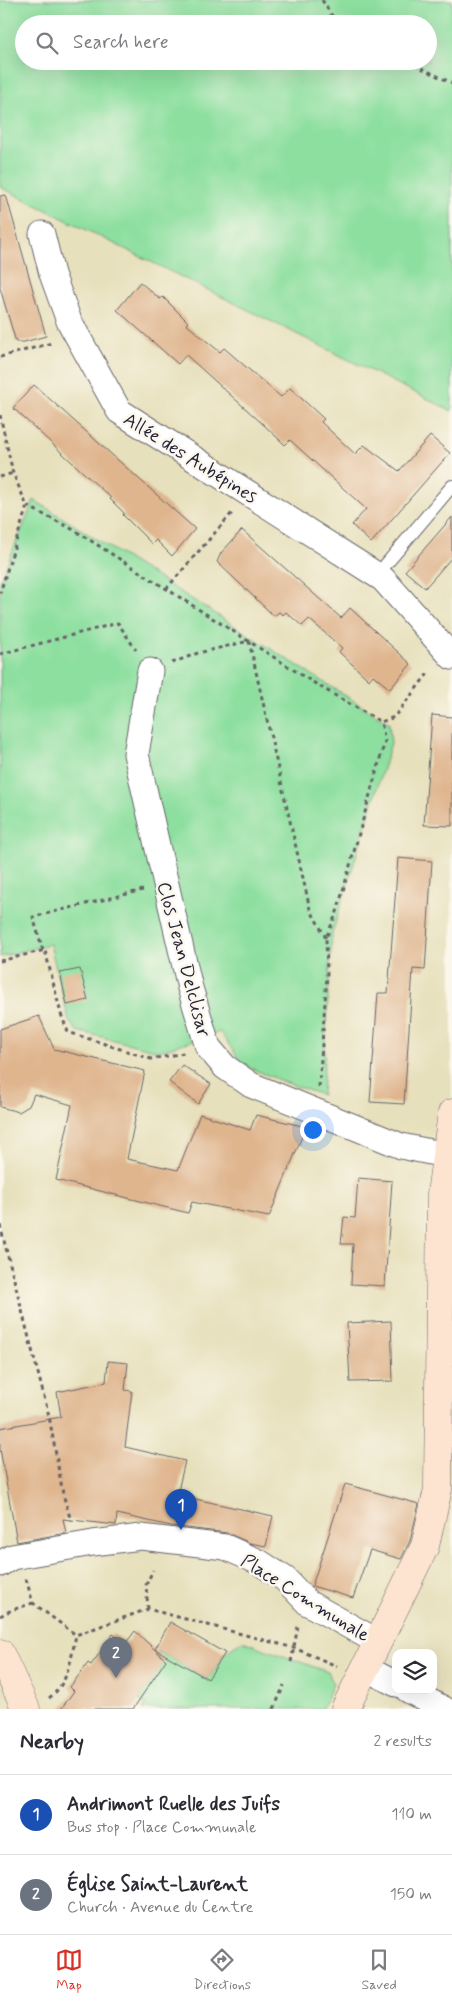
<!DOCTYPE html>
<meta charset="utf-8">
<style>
body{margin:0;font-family:Mynerve,sans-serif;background:#f7f7f7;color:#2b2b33}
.controls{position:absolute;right:15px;bottom:15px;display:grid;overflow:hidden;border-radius:10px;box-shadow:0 5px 20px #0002}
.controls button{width:45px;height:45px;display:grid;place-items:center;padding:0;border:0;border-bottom:1px solid #e1e1e2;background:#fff;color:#2b2b33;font:25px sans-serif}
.you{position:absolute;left:312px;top:1129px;width:18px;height:18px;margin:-12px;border:4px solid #fff;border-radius:50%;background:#1a73e8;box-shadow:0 0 0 8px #1a73e833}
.badge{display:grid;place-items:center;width:32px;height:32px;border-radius:50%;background:#d93025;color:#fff;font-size:16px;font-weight:700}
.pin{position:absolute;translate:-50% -41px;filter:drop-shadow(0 1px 2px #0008)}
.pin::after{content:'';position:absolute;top:26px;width:18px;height:15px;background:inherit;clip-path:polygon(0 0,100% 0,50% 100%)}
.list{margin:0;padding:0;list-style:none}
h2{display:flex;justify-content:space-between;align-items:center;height:65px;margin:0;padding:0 20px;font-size:21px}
h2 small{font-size:16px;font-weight:400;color:#7c7c81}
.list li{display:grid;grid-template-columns:32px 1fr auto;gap:15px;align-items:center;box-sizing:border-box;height:80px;padding:0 20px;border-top:1px solid #e1e1e2}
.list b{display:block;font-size:19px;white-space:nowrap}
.list p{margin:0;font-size:16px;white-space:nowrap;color:#7c7c81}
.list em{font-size:16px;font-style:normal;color:#7c7c81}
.icon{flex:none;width:28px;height:28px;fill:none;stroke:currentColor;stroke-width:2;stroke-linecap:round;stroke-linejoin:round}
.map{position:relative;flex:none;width:452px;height:1709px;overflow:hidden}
.search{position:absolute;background:#fff;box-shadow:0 5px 20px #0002;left:15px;right:15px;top:15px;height:55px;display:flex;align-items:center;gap:12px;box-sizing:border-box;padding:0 18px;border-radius:28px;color:#7c7c81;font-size:19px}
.sheet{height:225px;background:#fff}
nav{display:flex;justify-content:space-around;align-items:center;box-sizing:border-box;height:70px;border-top:1px solid #e1e1e2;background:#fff;font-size:14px;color:#7c7c81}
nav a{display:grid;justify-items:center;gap:2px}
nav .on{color:#d93025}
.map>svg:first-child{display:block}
.green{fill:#8cdf9f;stroke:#57806d;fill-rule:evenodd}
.building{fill:#dfb58e}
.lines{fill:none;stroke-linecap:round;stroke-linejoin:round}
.lane-casing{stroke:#676468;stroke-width:14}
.street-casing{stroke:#676468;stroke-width:27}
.secondary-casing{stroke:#676468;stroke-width:29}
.path{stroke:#676468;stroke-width:3;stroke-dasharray:4 4;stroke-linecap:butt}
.lane{stroke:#fff;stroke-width:12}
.street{stroke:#fff;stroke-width:25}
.secondary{stroke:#fde4d0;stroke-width:28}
.labels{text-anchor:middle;stroke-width:5;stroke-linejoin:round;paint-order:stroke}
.street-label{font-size:19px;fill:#22223b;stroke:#fbf7ec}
</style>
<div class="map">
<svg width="452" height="1709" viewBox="0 0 452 1709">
<rect width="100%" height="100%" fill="#fbf7ec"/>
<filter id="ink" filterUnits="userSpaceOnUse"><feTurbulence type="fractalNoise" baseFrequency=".02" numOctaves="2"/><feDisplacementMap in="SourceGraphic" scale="10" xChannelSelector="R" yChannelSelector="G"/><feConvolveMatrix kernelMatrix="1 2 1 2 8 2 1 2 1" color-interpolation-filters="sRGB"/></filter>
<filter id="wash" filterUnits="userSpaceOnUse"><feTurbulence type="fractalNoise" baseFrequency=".0096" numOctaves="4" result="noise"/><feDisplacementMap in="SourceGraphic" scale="20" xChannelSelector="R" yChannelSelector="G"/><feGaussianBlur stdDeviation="1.12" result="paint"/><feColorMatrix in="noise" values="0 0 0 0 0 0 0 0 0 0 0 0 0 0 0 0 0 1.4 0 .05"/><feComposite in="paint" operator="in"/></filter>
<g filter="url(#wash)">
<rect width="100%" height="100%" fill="#e7e0bc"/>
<!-- green -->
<g class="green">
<path d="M0,0H452V411L0,187ZM24,24H428V61H24Z"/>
<path d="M34,500L389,723L391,743L332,934L322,1095L284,1082L243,1065L220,1032L159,1051L77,1031L69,1021L50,944L0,957V581Z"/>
<path d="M242,1641L328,1672L333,1684L322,1709H143L146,1705L139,1700L160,1668L150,1662L158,1651L208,1679L225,1653Z"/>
</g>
<g id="blocks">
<!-- building -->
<g class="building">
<path d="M6,195L46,336L24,342H16L0,288V196Z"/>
<path d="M140,282L160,299L163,297L188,322L186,324L220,352L224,348L281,397L290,388L324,419L321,422L355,454L364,445L399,471L430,436L450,453L371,543L352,525L366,509L290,440L285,445L265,426L186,355L178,364L117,310Z"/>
<path d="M34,385L195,529L172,556L156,540L152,544L123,515L124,513L110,499L111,498L13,408Z"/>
<path d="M452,517V557L425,588L405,571Z"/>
<path d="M242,530L341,618L350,608L411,664L390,689L373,675L369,680L339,652L342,648L309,619L302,626L286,612L283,615L279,612L274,616L217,562L221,553Z"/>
<path d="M432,715L452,717V826L424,825Z"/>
<path d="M398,858L432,861L425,970L413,969L404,1104L370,1102L378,993H388Z"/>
<path d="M80,969L88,1000L67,1005L60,973Z"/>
<path d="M39,1016L54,1049L145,1071L127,1159L178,1170L200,1114L250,1130L256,1115L306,1127L269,1217L192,1202L188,1213L56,1180L72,1105L34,1094L29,1106L19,1112L0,1107V1029Z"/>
<path d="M182,1065L211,1084L198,1104L169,1082Z"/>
<path d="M358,1178L392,1181L385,1286L351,1284L353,1244H341L344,1217L355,1218Z"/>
<path d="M391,1321L393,1381L350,1382L347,1323Z"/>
<path d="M108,1361L128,1363L125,1390L132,1391L125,1447L185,1461L177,1495L273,1516L266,1546L250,1543L227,1533L171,1526L117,1514L116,1525L63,1519L66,1533L17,1542L0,1449V1428L61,1417L57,1392L106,1382Z"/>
<path d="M345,1484L419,1504L410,1541L401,1559L370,1550L353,1598L312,1586Z"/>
<path d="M170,1622L225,1653L208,1679L155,1649Z"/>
<path d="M135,1631L166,1660L133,1709H61L74,1691L70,1687L88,1663L91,1665L113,1634L126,1643Z"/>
</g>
</g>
</g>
<g filter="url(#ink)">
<use href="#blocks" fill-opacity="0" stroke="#676468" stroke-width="1"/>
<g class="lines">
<defs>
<path id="lane" d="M377,575L452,486"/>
<g id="street">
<path d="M42,234L52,274L69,321L119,411L383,579L452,657"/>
<path d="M150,671L136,754L190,988L208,1047L225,1067L251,1085L401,1146L445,1155"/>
<path d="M0,1564L12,1557L93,1543L141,1537L225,1547L259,1562L285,1579L308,1603L378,1642"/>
<path d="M365,1668L396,1684"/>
<path d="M408,1690L444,1709"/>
</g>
<g id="secondary">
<path d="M0,1653L26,1709"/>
<path d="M345,1709L425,1546L438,1489L441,1194L452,1113"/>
</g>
</defs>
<!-- lane casing -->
<use href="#lane" class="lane-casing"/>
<!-- street casing -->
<use href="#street" class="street-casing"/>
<!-- secondary casing -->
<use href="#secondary" class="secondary-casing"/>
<!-- path -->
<g class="path">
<path d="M322,0L337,24"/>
<path d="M407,61L452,83"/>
<path d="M0,357L52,343"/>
<path d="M0,415L13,473L27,506L0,593"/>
<path d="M0,477L13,473"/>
<path d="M27,506L74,530L319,686L381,722L394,717L430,671"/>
<path d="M166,589L232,513"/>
<path d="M0,654L118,623L136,650"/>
<path d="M172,663L198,653L249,641L310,909L326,938"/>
<path d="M43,950L33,917L143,890"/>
<path d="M0,961L45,950L61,1014L68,1032L151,1059L184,1053"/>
<path d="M319,1087L327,974L326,938L337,912L385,741L381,722"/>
<path d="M0,1225L49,1416L63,1494L71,1521"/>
<path d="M26,1579L33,1603L76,1635L148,1609L294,1648L337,1666"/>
<path d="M148,1609L146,1585L153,1570"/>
<path d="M0,1616L12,1610L33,1603"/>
<path d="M291,1662L298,1626"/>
<path d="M49,1698C69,1683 71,1658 76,1635"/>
<path d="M274,1709L284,1685"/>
</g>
<!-- lane -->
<use href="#lane" class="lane"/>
<!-- street -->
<use href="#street" class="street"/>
<!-- secondary -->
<use href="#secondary" class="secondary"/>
</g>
</g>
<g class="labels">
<!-- street labels -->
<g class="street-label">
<text transform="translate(191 457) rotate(32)" y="7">Allée des Aubépines</text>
<text transform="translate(185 959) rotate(75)" y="7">Clos Jean Delclisar</text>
<text transform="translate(306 1597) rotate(32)" y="7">Place Communale</text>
</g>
</g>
</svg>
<div class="controls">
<button><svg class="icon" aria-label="layers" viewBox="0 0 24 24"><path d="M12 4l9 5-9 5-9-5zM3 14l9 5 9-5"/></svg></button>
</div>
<div class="you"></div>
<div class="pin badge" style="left:181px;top:1530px;background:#1a4fb4">1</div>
<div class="pin badge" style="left:116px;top:1678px;background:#6b7280">2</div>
<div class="search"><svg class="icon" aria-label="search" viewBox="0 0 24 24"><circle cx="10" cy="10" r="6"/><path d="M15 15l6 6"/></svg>Search here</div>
</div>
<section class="sheet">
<h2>Nearby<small>2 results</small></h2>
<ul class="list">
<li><span class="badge" style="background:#1a4fb4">1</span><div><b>Andrimont Ruelle des Juifs</b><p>Bus stop · Place Communale</p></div><em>110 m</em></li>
<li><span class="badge" style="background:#6b7280">2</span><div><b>Église Saint-Laurent</b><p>Church · Avenue du Centre</p></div><em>150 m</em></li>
</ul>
</section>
<nav>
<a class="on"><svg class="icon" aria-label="map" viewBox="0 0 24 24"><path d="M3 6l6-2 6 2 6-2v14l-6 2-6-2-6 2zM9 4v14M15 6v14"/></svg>Map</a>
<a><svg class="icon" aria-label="directions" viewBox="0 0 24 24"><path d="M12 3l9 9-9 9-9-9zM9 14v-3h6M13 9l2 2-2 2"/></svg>Directions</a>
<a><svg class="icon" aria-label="saved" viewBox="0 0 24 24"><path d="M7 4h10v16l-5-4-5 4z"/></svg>Saved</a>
</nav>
